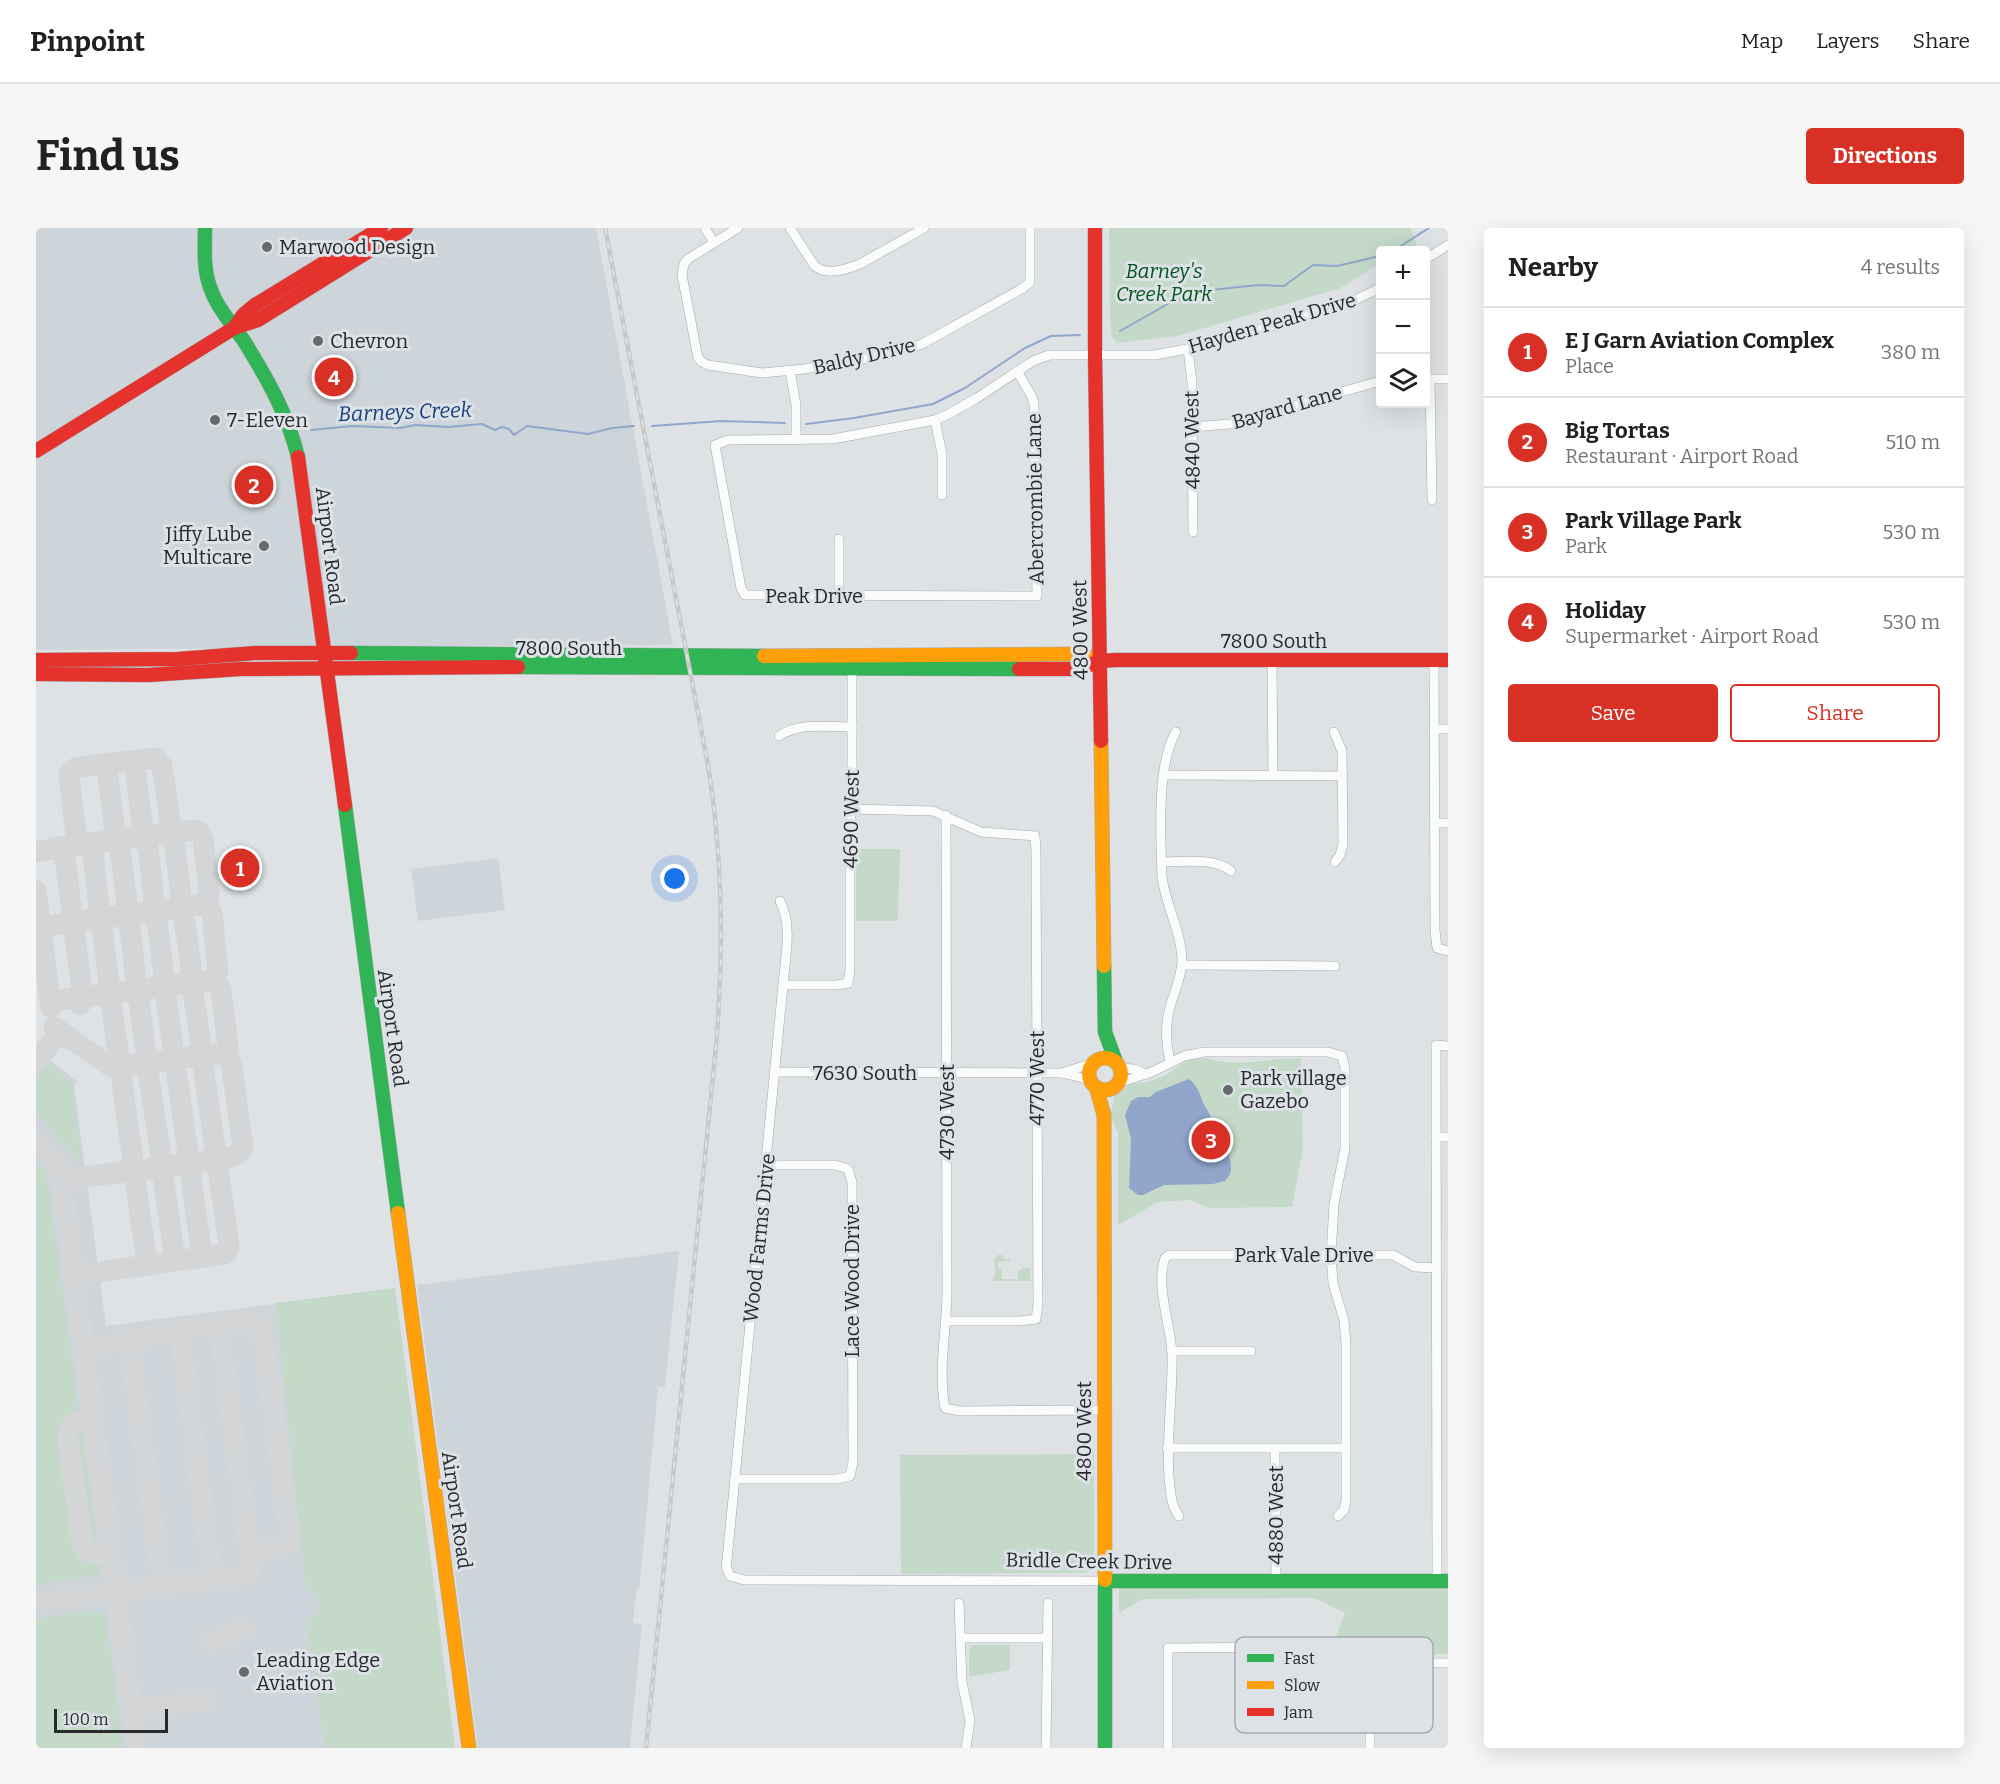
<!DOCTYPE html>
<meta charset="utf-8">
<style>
body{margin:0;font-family:Bitter,serif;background:#f6f6f6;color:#202124}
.controls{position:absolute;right:18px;top:18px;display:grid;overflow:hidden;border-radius:6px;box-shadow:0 6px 24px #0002}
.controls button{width:54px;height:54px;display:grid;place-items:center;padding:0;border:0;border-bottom:2px solid #e0e0e0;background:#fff;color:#202124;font:30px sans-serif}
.scale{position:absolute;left:18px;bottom:15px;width:114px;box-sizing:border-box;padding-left:6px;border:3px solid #27292b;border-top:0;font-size:16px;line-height:21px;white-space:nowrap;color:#27292b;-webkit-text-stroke:4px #dde2e7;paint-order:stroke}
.you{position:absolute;left:639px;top:651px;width:21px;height:21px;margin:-15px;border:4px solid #fff;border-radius:50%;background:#1a73e8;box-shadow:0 0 0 9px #1a73e833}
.badge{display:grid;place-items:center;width:39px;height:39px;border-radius:50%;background:#d93025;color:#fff;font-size:20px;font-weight:700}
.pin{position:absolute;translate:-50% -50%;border:3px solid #fff;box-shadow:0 2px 6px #0006}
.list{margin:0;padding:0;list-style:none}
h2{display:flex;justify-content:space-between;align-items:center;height:78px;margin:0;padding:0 24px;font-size:26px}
h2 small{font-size:20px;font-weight:400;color:#757577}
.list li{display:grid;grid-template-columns:39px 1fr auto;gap:18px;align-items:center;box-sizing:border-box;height:90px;padding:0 24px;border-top:2px solid #e0e0e0}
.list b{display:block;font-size:22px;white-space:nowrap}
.list p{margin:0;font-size:20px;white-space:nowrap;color:#757577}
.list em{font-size:20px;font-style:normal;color:#757577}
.actions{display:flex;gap:12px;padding:18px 24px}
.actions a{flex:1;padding:14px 0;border:2px solid #d93025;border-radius:6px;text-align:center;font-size:21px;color:#d93025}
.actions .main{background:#d93025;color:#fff}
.icon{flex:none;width:33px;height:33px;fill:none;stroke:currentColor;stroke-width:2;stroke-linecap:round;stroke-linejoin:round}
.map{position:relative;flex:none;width:1412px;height:1520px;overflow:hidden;border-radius:6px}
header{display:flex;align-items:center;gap:36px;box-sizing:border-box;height:84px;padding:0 30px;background:#fff;border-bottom:2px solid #e0e0e0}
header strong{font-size:28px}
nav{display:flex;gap:33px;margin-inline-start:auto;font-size:21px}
.intro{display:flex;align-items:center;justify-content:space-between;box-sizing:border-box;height:144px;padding:0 36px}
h1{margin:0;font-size:42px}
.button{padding:15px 27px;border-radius:6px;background:#d93025;color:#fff;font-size:21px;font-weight:700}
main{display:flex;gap:36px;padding:0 36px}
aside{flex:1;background:#fff;border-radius:6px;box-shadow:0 6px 24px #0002}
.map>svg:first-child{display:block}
.built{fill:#cdd5db}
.green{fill:#c4d9c8}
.water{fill:#90a6cb}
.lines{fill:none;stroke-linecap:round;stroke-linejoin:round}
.stream{stroke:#90a6cb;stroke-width:2}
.taxiway{stroke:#d4d5d7;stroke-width:21}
.street-casing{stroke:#a6a8aa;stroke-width:10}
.fast-casing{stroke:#a6a8aa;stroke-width:15}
.slow-casing{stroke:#a6a8aa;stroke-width:15}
.jam-casing{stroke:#a6a8aa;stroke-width:15}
.street{stroke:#fafbfb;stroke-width:9}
.fast{stroke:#30b455;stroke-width:14}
.slow{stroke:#ff9f0a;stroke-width:14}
.jam{stroke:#e5322d;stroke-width:14}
.rail-casing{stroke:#c8c8c9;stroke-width:4.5}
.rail{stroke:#dde2e7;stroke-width:2;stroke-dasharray:7;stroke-linecap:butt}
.poi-dot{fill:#676a6c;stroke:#dde2e7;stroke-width:2}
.labels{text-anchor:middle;stroke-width:6;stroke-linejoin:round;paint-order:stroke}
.poi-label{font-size:20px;fill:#27292b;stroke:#dde2e7;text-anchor:start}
.park-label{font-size:20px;font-style:italic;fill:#00541c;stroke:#dde2e7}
.street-label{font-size:20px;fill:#27292b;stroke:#dde2e7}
.water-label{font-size:21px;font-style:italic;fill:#183f7e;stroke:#dde2e7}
.key{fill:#dde2e7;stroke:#a6aaaf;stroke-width:1.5}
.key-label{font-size:16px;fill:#27292b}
</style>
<header>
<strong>Pinpoint</strong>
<nav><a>Map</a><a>Layers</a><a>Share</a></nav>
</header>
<div class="intro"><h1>Find us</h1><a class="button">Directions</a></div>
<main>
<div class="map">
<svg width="1412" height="1520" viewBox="0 0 1412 1520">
<rect width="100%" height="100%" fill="#dfe2e5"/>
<!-- built -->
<g class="built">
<path d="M0,0H560L637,417L0,422Z"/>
<path d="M462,630L469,682L382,693L375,641Z"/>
<path d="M0,821L41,853L38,858L70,1098L359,1060L419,1520H0Z"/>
<path d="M643,1023L629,1159H622L604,1356L600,1365L597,1395L606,1396L594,1520H442L381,1057Z"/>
</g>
<!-- green -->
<g class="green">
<path d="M1073,0H1374L1381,17L1370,22H1344V35L1305,60L1141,108L1081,115L1076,109L1074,91Z"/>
<path d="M820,621H864L862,693H820Z"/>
<path d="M1170,830C1202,840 1233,830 1265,830L1267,920L1256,979L1174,980L1153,972L1122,974L1082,997V905L1074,887L1079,867L1094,856L1112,854L1128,848L1151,832Z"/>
<path d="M11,835L38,857L45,935L0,886V853Z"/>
<path d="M0,935L10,945L65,1346L0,1357Z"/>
<path d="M961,1027H967L969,1031H974V1033L962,1034V1041H966V1051H982V1043L985,1042V1040H994V1053H957L959,1044L958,1030L961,1029Z"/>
<path d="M359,1060L419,1520H289L270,1397C272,1391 275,1390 280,1385C288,1375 281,1364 270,1361L240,1075Z"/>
<path d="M1058,1226V1337L1056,1335L1053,1336L1050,1341L1052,1343L1048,1345L865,1346L864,1227Z"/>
<path d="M1412,1358V1426L1314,1427L1295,1421L1309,1385L1278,1370L1107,1371L1083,1385V1360Z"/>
<path d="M53,1383L65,1384L70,1392L87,1520H0V1391Z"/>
<path d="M937,1417H974V1442L933,1449V1422Z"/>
</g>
<!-- water -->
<path class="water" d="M1153,851C1165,861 1163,868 1170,880C1179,896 1195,921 1195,941C1195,946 1192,949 1189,953L1177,956L1128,957L1107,967H1102L1093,960L1095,911L1089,887L1095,873L1102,869H1114L1120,864Z"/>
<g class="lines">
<!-- stream -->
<g class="stream">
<path d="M1360,21L1393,0"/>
<path d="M1084,103L1137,73L1175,62L1203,59L1223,57L1248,58L1277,37L1301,38L1344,28"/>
<path d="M770,196L818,190L897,176L929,160L989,120L1015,108L1044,107"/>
<path d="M616,198L685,193L749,195"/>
<path d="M275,202L316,198L364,200L380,197L412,199L446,196L459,202L466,199L473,201L478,207L491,198L552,206L576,200L598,198"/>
</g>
<!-- taxiway -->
<g class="taxiway">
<path d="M88,533L95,535L99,540L107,601L106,604L101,609L108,613L112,619L118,673L115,681L109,685L117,688L121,693L128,749L126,755L119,760L127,763L130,769L137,821L136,828L130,833L136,835L140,842L152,925L150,932L145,936L150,938L154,942L165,1021L164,1026L159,1030"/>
<path d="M78,534L71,541L79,605L75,612L80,615L84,621L91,674L88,684L81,688"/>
<path d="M17,620L159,602L164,605L167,611L173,663L172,672L165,677"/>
<path d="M0,624L20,620L26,624L29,630L36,686L29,695L19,697"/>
<path d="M0,663L15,779"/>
<path d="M81,688L90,692L94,701L100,753L98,759L92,763L99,766L103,773L110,826L108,832L103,836L109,839L112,844L125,928L122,936L116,940"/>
<path d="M54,692L61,687L63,680L57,626C54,617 45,616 40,608L33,550L34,544L41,539L120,530L126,538L134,591L133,599L128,605L134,607L138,613L145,667L144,674L138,681L145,685L148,689L155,739L154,749L147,756L154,759L157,763L165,817L164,824L158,829L164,832L167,838L179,919L178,926L172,932"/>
<path d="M54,692L62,695L66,700L73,754L70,762L64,767"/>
<path d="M28,695L36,700L38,704L47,768L44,777"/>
<path d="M171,753L181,755L185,762L192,816L191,821L185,826"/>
<path d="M14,767L18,771L24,772L171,753L178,750L182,744L176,685L172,680L165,677L28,695"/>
<path d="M64,767L70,769L75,774L83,830L87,835L93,838"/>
<path d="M18,799L74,838L78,839L182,826L191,828L195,834L207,919C201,932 185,931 172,932"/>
<path d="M0,834L19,810H35"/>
<path d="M93,838L88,841L85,847L97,934L96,938L90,943L96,945L99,951L110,1028L108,1035L103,1038"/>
<path d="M0,912L15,927L25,945L101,1520"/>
<path d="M116,940L122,941L127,949L138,1024L136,1030L132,1034"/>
<path d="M27,966L31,955L40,950L174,933L182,941L193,1017L191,1024L188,1026L49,1046L42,1051L40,1061"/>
<path d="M135,1104L142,1106L145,1112L175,1341L174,1349L167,1353"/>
<path d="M83,1114L91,1115L94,1120L125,1349L124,1355L118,1359"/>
<path d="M50,1134L55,1121L63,1118C88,1114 212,1086 225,1095L254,1311C251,1324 230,1321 218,1324L215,1327L214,1332"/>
<path d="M56,1179L50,1190C39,1196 31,1196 32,1212L47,1318L53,1324C64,1327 72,1324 77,1336"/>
<path d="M0,1374L207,1348L213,1345L215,1336L184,1104L180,1099L175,1098"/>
<path d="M173,1413L187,1411L201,1402L209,1401"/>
<path d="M98,1495L101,1486L107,1480L172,1472"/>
</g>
<defs>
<g id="street">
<path d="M669,0L678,15"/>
<path d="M702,0L652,31L648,36L646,47L662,130L666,134L672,137L726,145L768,141L853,126L886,116L987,60L994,54V0"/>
<path d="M754,0L778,37C789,49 811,41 824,36L888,0"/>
<path d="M1390,31L1412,17"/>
<path d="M1152,121L1156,154L1157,304"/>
<path d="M754,143L760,177V212"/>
<path d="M981,143L995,167L998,175L1001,368L709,367L705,360L679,217L692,212L797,211L899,192L911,187L941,170L997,133L1013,127H1119L1177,116L1317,73L1344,60"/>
<path d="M1390,151H1412"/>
<path d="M1394,151L1396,272"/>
<path d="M899,192L906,226V267"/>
<path d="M1156,199L1194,196L1344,153"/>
<path d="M803,368V311"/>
<path d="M1236,432L1237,547"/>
<path d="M1398,432L1399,702L1401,720L1412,723"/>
<path d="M1398,501H1412"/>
<path d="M1298,504L1306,523L1307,616L1304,627L1299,634"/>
<path d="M743,508C763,494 793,499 816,499"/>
<path d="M1129,547L1307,548"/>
<path d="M816,581L897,583L945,604L999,608L1000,623L1002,1076L1000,1091L985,1093H910"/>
<path d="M910,587L911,1067C910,1105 902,1143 909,1180L923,1183L1068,1182"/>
<path d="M1399,595H1412"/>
<path d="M1126,634C1148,634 1177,629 1195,643"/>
<path d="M744,673C757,698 749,730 747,757L691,1332L690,1338L694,1348L708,1352L1069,1353"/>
<path d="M1146,737L1299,738"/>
<path d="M747,757H801L812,755L814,742V594L816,581V436"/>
<path d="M1134,834C1131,820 1129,803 1132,788C1135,770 1145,753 1146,734C1146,704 1130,679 1126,649C1125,611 1120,536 1140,504"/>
<path d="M1084,840L1098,841L1110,846"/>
<path d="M739,844L1026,845L1055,852"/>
<path d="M1026,845L1057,835"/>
<path d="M1082,855L1116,844L1148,828L1168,824H1292L1306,828L1309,841V920L1298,976L1295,1027L1297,1055L1308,1092L1310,1116V1273L1308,1282L1302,1288"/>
<path d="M1400,909H1412"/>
<path d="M1136,1123H1215"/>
<path d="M1131,1220H1310"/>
<path d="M1239,1221L1240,1353"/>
<path d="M699,1251H801L814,1248L817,1234L816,954L812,941L799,937H730"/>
<path d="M1143,1288C1134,1276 1135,1264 1133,1249C1130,1208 1137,1167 1136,1126C1135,1096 1119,1059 1129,1030L1133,1027H1357L1379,1039L1400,1040"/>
<path d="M1401,1353L1400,817L1412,818"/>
<path d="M923,1375L926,1454L934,1492L930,1520"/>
<path d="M924,1410H1011"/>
<path d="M1334,1435V1520"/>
<path d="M1233,1479L1242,1463V1420"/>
<path d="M1010,1520L1012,1375"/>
<path d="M1132,1520V1420L1260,1419L1272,1421L1306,1434L1412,1435"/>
</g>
<g id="fast">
<path d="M169,0C169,20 167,40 174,59C181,80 196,96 208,113C231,150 252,187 262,229"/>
<path d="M315,425L728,428"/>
<path d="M482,439L983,441"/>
<path d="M309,577L362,985"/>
<path d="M1068,738L1069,804L1080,834"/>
<path d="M1069,1352V1520"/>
<path d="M1069,1353H1412"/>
</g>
<g id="slow">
<path d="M728,428L1046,426L1065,433"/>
<path d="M1065,513L1068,738"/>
<circle cx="1069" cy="846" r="16"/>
<path d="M1060,859L1068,887L1069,1352"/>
<path d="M362,985L433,1520"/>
</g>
<g id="jam">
<path d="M1059,0V126L1065,513"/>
<path d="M198,100L207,87L219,77L345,0"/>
<path d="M0,223L198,100L222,92L370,0"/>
<path d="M262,229L309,577"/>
<path d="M0,432L142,431L219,425H315"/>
<path d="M983,441H1041L1065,433L1080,432H1412"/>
<path d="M0,446L112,447L205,441L482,439"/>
</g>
</defs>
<!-- street casing -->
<use href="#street" class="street-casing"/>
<!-- fast casing -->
<use href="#fast" class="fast-casing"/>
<!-- slow casing -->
<use href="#slow" class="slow-casing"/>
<!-- jam casing -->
<use href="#jam" class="jam-casing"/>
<!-- street -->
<use href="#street" class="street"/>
<!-- fast -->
<use href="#fast" class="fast"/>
<!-- slow -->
<use href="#slow" class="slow"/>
<!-- jam -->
<use href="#jam" class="jam"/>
<defs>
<path id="rail" d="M569,0L672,537C687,631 688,723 680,818L610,1520"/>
</defs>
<!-- rail casing -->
<use href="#rail" class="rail-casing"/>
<!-- rail -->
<use href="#rail" class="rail"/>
</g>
<!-- markers -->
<g class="poi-dot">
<circle cx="231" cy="19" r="6"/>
<circle cx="282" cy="113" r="6"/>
<circle cx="179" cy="192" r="6"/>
<circle cx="228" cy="318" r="6"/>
<circle cx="1192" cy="862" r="6"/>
<circle cx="208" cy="1444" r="6"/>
</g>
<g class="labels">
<!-- poi labels -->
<g class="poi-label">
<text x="243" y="26">Marwood Design</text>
<text x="294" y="120">Chevron</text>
<text x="191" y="199">7-Eleven</text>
<text x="216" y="313" text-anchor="end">Jiffy Lube<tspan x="216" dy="23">Multicare</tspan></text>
<text x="1204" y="857">Park village<tspan x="1204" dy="23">Gazebo</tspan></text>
<text x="220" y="1439">Leading Edge<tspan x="220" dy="23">Aviation</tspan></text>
</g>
<!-- park labels -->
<g class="park-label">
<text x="1128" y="50">Barney's<tspan x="1128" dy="23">Creek Park</tspan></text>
</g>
<!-- street labels -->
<g class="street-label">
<text transform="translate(1236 95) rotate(-16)" y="7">Hayden Peak Drive</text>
<text transform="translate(828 128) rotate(-13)" y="7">Baldy Drive</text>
<text transform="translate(1251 179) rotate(-16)" y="7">Bayard Lane</text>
<text transform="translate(1156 212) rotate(-91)" y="7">4840 West</text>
<text transform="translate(999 271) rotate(-91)" y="7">Abercrombie Lane</text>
<text transform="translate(294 318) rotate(83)" y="7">Airport Road</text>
<text x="778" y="375">Peak Drive</text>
<text transform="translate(1044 402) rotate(-91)" y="7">4800 West</text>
<text x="1238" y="420">7800 South</text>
<text x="533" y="427">7800 South</text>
<text transform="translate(815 591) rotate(-89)" y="7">4690 West</text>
<text transform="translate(357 800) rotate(82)" y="7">Airport Road</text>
<text x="829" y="852">7630 South</text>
<text transform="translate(1001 850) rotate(-90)" y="7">4770 West</text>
<text transform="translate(911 884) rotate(-90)" y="7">4730 West</text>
<text transform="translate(723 1010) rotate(-84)" y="7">Wood Farms Drive</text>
<text x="1268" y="1034">Park Vale Drive</text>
<text transform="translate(816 1053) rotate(-90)" y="7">Lace Wood Drive</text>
<text transform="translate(1048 1203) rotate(-90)" y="7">4800 West</text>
<text transform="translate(421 1282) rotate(82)" y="7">Airport Road</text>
<text transform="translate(1240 1287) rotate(-90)" y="7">4880 West</text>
<text transform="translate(1053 1333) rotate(1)" y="7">Bridle Creek Drive</text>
</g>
<!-- water labels -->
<g class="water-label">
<text transform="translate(369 184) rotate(-2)" y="7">Barneys Creek</text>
</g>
</g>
<!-- legend -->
<rect x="1199" y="1409" width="198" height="96" rx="9" class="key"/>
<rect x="1211" y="1426" width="27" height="8" fill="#30b455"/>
<rect x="1211" y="1453" width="27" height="8" fill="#ff9f0a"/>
<rect x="1211" y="1480" width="27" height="8" fill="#e5322d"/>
<g class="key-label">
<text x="1248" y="1436">Fast</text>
<text x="1248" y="1463">Slow</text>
<text x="1248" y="1490">Jam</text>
</g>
</svg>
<div class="controls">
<button>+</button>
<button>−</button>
<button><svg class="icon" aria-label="layers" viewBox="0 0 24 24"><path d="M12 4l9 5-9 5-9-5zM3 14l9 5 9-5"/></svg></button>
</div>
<div class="scale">100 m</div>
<div class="you"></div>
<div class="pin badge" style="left:204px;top:640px">1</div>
<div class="pin badge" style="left:218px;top:257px">2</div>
<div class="pin badge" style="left:1175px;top:912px">3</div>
<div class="pin badge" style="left:298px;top:149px">4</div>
</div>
<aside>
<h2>Nearby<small>4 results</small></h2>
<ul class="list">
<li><span class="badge">1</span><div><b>E J Garn Aviation Complex</b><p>Place</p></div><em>380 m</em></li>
<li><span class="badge">2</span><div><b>Big Tortas</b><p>Restaurant · Airport Road</p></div><em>510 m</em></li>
<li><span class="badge">3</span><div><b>Park Village Park</b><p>Park</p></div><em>530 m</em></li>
<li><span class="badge">4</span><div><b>Holiday</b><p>Supermarket · Airport Road</p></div><em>530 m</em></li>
</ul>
<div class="actions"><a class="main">Save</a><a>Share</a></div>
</aside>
</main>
